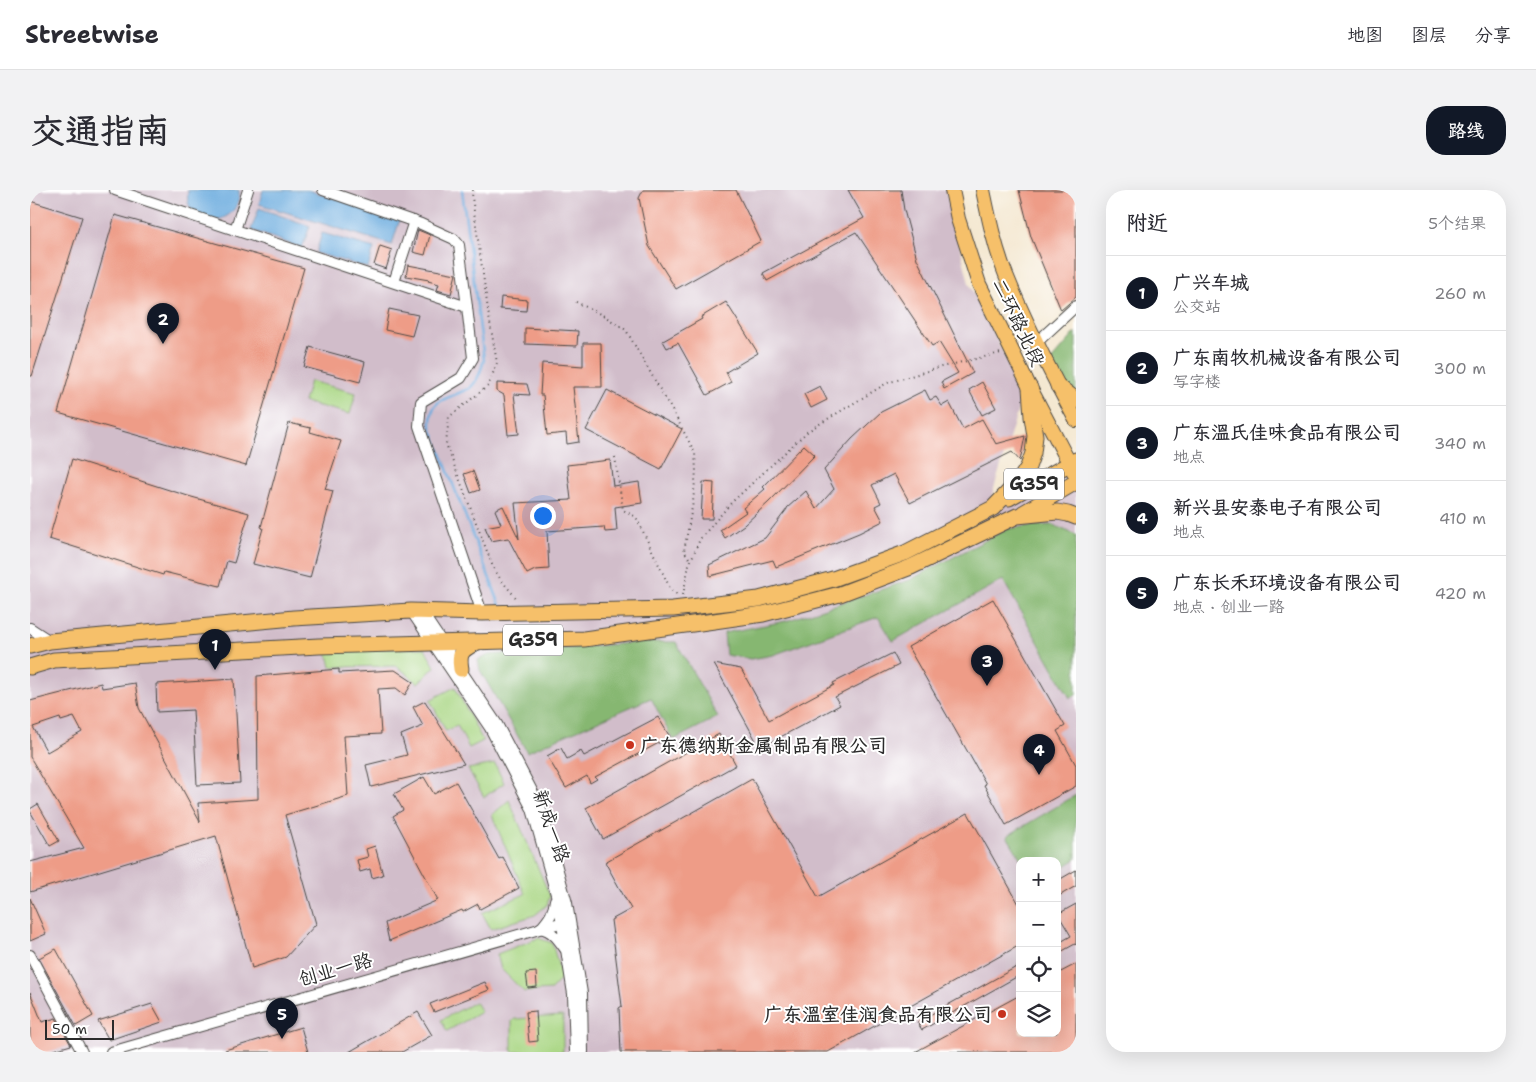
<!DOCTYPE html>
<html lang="zh">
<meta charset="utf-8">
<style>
body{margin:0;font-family:"Shantell Sans","LXGW WenKai TC",sans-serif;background:#f2f2f3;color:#2b2b33}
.controls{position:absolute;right:15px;bottom:15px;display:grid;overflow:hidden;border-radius:10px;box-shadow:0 5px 20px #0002}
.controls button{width:45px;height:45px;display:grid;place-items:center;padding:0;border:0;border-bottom:1px solid #e1e1e2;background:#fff;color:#2b2b33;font:25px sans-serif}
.scale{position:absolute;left:15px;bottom:12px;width:69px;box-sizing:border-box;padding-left:5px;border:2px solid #2b2b2b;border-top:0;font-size:14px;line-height:18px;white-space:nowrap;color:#2b2b2b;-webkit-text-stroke:4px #fff;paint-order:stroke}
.you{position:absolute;left:512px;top:325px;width:18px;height:18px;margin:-12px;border:4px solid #fff;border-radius:50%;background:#1a73e8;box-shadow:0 0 0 8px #1a73e833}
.badge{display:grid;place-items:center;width:32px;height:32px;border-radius:50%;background:#111827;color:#fff;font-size:16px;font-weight:700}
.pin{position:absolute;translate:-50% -41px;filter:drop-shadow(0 1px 2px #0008)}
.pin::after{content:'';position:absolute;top:26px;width:18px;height:15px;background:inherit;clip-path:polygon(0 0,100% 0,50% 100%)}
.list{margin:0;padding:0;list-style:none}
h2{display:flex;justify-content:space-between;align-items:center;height:65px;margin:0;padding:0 20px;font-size:21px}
h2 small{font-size:16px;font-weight:400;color:#7c7c81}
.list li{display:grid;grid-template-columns:32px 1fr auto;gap:15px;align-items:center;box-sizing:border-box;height:75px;padding:0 20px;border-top:1px solid #e1e1e2}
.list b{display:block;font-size:19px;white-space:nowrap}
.list p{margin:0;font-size:16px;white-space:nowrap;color:#7c7c81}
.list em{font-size:16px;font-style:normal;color:#7c7c81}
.icon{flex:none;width:28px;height:28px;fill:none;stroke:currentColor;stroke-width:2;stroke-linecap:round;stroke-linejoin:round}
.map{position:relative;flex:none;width:1046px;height:862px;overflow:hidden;border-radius:20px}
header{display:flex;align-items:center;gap:30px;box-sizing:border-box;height:70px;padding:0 25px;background:#fff;border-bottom:1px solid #e1e1e2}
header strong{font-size:24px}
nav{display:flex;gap:28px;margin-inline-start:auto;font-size:18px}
.intro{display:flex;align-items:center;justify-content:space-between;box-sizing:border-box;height:120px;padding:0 30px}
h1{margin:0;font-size:35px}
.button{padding:12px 22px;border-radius:20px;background:#111827;color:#fff;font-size:18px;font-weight:700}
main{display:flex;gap:30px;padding:0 30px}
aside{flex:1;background:#fff;border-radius:20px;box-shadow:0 5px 20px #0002}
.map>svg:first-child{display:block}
.industrial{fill:#d1bdca;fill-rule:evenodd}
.green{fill:#a9d683;stroke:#6a8057}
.forest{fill:#86b771;stroke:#58714e}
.water{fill:#6babde;stroke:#4b6b84}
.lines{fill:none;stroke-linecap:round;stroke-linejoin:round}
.stream{stroke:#6babde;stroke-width:2.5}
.building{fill:#ee9c87;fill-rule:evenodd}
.minor-casing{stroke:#494744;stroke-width:12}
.major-casing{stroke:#494744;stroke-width:16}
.highway-casing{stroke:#494744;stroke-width:17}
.path{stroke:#494744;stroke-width:2;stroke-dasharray:1 4;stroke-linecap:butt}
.minor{stroke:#fff;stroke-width:10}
.major{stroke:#f6c06b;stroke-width:14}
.highway{stroke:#f6c06b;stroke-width:15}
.poi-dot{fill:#c8321e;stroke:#fff;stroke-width:2}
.labels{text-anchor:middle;stroke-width:4;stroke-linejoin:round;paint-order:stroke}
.shield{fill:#fff;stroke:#6b6b6b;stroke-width:1}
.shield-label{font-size:18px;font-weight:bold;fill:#2b2b2b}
.street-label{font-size:19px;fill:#2b2b2b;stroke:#fff}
.poi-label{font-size:19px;font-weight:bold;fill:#2b2b2b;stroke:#fff;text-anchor:start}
</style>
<header>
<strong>Streetwise</strong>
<nav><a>地图</a><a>图层</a><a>分享</a></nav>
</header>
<div class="intro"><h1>交通指南</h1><a class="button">路线</a></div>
<main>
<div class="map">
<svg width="1046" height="862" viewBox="0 0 1046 862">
<rect width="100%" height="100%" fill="#fff"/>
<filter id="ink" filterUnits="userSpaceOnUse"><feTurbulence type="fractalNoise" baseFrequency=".02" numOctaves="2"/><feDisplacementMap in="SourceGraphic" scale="10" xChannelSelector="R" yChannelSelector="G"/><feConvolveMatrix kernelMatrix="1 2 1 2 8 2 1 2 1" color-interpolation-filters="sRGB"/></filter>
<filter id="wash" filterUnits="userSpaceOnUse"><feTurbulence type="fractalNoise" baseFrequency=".0096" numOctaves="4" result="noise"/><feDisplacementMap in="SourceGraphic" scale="20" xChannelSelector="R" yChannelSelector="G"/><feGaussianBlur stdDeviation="1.12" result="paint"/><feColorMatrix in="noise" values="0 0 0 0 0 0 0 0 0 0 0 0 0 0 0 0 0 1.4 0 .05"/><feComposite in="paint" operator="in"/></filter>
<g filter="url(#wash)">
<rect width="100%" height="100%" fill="#f4e8d1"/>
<!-- industrial -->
<path class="industrial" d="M0,0H916L939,93L993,203L958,318L1046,278V862H0ZM990,671H1027V843H990Z"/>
<!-- green -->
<g class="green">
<path d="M280,191L326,203L320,224L274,212Z"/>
<path d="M395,458L405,477L388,493L367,476L301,477L297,460Z"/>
<path d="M425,497L453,551L439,558L427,535L416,541L400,510Z"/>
<path d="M465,574L474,593L454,607L438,579Z"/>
<path d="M479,610L520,706L517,715L505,725L461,739L452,723L495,704L462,625Z"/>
<path d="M508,748L522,753L532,788L521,800L494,802L471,779L467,764Z"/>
<path d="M445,812L451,822L417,841L411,830Z"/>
<path d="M533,826V862H482V831L485,829Z"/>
</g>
<!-- forest -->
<g class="forest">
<path d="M1046,142V212L1019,173Z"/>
<path d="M1023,335L1046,345V505L1040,508L973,390L863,451L848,427L743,465L721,469L696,465L694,443L756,431L880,390L977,339L1000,336Z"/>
<path d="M614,452H646L688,527L643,550L621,508L497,562L450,480L448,470L459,465Z"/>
<path d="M1046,605V669L1027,681V671H992L977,646Z"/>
</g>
<!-- water -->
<g class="water">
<path d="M158,0H209C212,33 167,42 158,12C157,8 158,4 158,0Z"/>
<path d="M233,0H278L370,29L362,55L229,14Z"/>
<path d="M229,18L280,36L272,58L221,40Z"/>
<path d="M292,43L344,58L338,78L286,63Z"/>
</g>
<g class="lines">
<!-- stream -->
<path class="stream" d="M432,0L454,170C451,180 448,191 440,198C437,200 432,201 429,203C407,212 400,212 401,238L470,415"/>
</g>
<g id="blocks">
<!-- building -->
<g class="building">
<path d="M613,0H706L731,51L646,99L619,56L609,8Z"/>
<path d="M818,0H871L874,20L887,69L943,183L914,199L911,192L928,183L909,152L902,156L826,42L737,91L733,83L834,28Z"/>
<path d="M989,0H1044L1046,3V107L1031,120L1001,47Z"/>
<path d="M0,11L52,27L2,186H0Z"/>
<path d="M85,25L274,78L216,276L28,223Z"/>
<path d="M388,40L400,45L395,65L383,62Z"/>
<path d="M350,56L362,60L356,79L344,75Z"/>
<path d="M378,75L426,84L421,104L407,100L409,94L398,91L399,90L376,86Z"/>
<path d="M471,107L497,110L496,121L470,119Z"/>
<path d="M696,112L728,163L696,182L701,192L677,205L648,153L637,158L633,151L672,129L671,127Z"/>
<path d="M359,119L388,125L382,146L355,140Z"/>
<path d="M495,138L548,141L547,156L495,154Z"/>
<path d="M553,153H571L572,197H543L549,252L537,254L536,243L517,245L513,205H510L512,173L553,176Z"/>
<path d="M280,157L335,172L330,192L274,177Z"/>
<path d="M952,192L966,218L952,225L939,200Z"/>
<path d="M467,193L497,194L500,205L484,204L489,244L478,245L474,205L467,201Z"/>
<path d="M790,196L797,210L781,218L774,204Z"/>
<path d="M577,200L652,239L631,279L556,240Z"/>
<path d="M895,200L900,210L906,207L912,216L919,212L933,239L952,229L966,254L995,246L990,271L982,262L880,313L864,284L842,295L851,313L845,316L853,331L829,343L746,377L743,370L680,386L679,375L735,348L757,319V318L776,301L786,319L804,299L794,280L822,249L851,222Z"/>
<path d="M259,233L281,238L280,242L311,251L295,299L303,301L280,388L223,374L233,338L231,337Z"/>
<path d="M774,255L785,265L739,312L714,335L695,348L690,340L716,322L713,318L735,299L733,297Z"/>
<path d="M42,269L158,306L219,323L204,373L197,371L190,396L134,382L133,385L19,349Z"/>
<path d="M580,270L583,296L609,292L612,313L585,317L587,341L575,342L574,337L517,341L519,379L505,380L497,384L478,348L461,351L455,337L471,334L465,320L473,316L489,349L485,313L541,310L537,275Z"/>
<path d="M443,281L450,300L441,303L434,284Z"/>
<path d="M673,292L684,293L682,329H671Z"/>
<path d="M963,409L1035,536L1027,541L1046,575V596L976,635L954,595L956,594L878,457Z"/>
<path d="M863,463L869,475L805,507L810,515L730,558L684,474L711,479L739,530L804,495L803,493Z"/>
<path d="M309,479V483L365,480L383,492L375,505L366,498L348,499L351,544L314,546L318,606L255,625L286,734L256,767L222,778L186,646L0,702V672L54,658L0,567V511L71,493L72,498L105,493L109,518L170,632L168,613L228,609L227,486ZM44,527L52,542L17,562L3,537L30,528L31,531Z"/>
<path d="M204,489L210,593L167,595L163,520L127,522L126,494Z"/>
<path d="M395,511L434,574L341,597L336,575L377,565L371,545L393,536L383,517Z"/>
<path d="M628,527L640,547L565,587L567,589L560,593L557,586L536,598L517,566L531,558L537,569L551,561L554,566Z"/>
<path d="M689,544L706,575L573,649L556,618Z"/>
<path d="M394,587L404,604L426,592L469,669L473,667L489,698L450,719L448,714L433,722L432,720L359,751L355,733L408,710L363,626L373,620L364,604Z"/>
<path d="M722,589L788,707L938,623L990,716V755L798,862H591L589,818L592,816L581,730L601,719L575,672Z"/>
<path d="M8,614L29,651L20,656L0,621V619Z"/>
<path d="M345,656L353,685L342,688L340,679L330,682L327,670L338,667L336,659Z"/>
<path d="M1046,680V696L1027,707V691Z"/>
<path d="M0,708L16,744L0,751Z"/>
<path d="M1046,714V755L1045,754L1027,764V754L1041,746L1028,724Z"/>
<path d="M26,759L63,826L46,836L9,768Z"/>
<path d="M1046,774V862H885L990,805V843H1027V784Z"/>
<path d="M990,775V785L892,840L887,832Z"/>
<path d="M506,782L507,797L498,798L496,783Z"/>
<path d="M455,792L459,800L404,822L400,814Z"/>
<path d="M0,802L12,832L26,828L41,855L17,862H0Z"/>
<path d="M122,814L132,832L79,850L68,831Z"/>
<path d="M506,821L508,851L499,852L496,822Z"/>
<path d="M388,822L402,845L372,862H319Z"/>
<path d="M271,837L278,862H196L195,860Z"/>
</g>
</g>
</g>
<g filter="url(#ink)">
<use href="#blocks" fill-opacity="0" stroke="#494744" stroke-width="1"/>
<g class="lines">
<defs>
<g id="minor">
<path d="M85,0L437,117L429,55L424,49L391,34L293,0"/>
<path d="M205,40L218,0"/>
<path d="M364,92L384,31"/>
<path d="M437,117L443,168L431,188L391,212L389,236L452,423"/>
<path d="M1006,153L1046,116"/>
<path d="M381,421L460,538L502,619L529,715L543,804L545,862"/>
<path d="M391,421L467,534L510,616L537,713L552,803L553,862"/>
<path d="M0,438L20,451"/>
<path d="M510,738C523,741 528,749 535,759"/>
<path d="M511,738C519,729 524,722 525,710"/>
<path d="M0,765L52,862"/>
<path d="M81,862L537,731"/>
</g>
<g id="major">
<path d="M922,0L928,29L949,94L1000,198L1046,286"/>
<path d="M953,0C959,29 965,58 976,85C996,135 1021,183 1046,230"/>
</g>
<g id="highway">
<path d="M1028,196L1046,210"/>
<path d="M979,308L1046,270"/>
<path d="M993,323L1046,292"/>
<path d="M0,456L20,451L264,428L381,421L452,423L643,419L729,409L803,389L875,363L963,318L989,291L998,277L1003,263L1005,246L1002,227L1000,198"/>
<path d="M0,477L24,470L289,456L554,449L684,431L733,424L810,404L881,377L987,326L1027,322L1038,324L1046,327"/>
<path d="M431,479C428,462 432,460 447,452"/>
</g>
</defs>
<!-- minor casing -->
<use href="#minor" class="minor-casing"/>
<!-- major casing -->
<use href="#major" class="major-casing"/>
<!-- highway casing -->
<use href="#highway" class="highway-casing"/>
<!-- path -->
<g class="path">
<path d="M443,0L442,7L459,127L467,173L458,196L419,227L416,254L463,377L471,390L488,410"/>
<path d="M546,112L576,127L596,140L647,229L665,263L666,281L663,312L654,361L661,371"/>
<path d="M585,267L593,320L606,327L641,400L648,405"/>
<path d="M653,405L659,375L670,349L701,313L778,241L857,193L911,177L971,163"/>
</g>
<!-- minor -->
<use href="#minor" class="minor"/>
<!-- major -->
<use href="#major" class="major"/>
<!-- highway -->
<use href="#highway" class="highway"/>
</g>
</g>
<!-- markers -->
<g class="poi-dot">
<circle cx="600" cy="555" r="5"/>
<circle cx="972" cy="824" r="5"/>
</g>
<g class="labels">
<!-- shield labels -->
<g class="shield">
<rect x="974" y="278.5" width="60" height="31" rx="4"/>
<rect x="473" y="434.5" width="60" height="31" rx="4"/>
</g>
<g class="shield-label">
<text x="1004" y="300">G359</text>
<text x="503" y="456">G359</text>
</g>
<!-- street labels -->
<g class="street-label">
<text transform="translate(989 132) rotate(64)" y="7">二环路北段</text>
<text transform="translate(522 636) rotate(71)" y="7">新成一路</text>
<text transform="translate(305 779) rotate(-16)" y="7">创业一路</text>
</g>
<!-- poi labels -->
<g class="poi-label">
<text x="610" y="562">广东德纳斯金属制品有限公司</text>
<text x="962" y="831" text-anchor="end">广东温室佳润食品有限公司</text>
</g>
</g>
</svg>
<div class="controls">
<button>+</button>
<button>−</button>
<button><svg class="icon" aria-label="locate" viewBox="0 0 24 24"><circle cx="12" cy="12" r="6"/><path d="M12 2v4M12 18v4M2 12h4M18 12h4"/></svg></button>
<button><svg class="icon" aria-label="layers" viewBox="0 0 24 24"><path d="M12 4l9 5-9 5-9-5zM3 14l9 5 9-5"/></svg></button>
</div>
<div class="scale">50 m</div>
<div class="you"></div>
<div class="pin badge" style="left:185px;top:480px">1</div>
<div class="pin badge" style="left:133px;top:154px">2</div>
<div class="pin badge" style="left:957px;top:496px">3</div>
<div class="pin badge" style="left:1009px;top:585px">4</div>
<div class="pin badge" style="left:252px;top:849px">5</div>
</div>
<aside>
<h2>附近<small>5个结果</small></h2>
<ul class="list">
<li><span class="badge">1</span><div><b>广兴车城</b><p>公交站</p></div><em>260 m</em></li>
<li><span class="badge">2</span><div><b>广东南牧机械设备有限公司</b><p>写字楼</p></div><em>300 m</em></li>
<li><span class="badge">3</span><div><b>广东温氏佳味食品有限公司</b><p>地点</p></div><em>340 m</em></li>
<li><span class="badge">4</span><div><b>新兴县安泰电子有限公司</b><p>地点</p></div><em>410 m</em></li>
<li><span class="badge">5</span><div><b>广东长禾环境设备有限公司</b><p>地点 · 创业一路</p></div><em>420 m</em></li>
</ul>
</aside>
</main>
